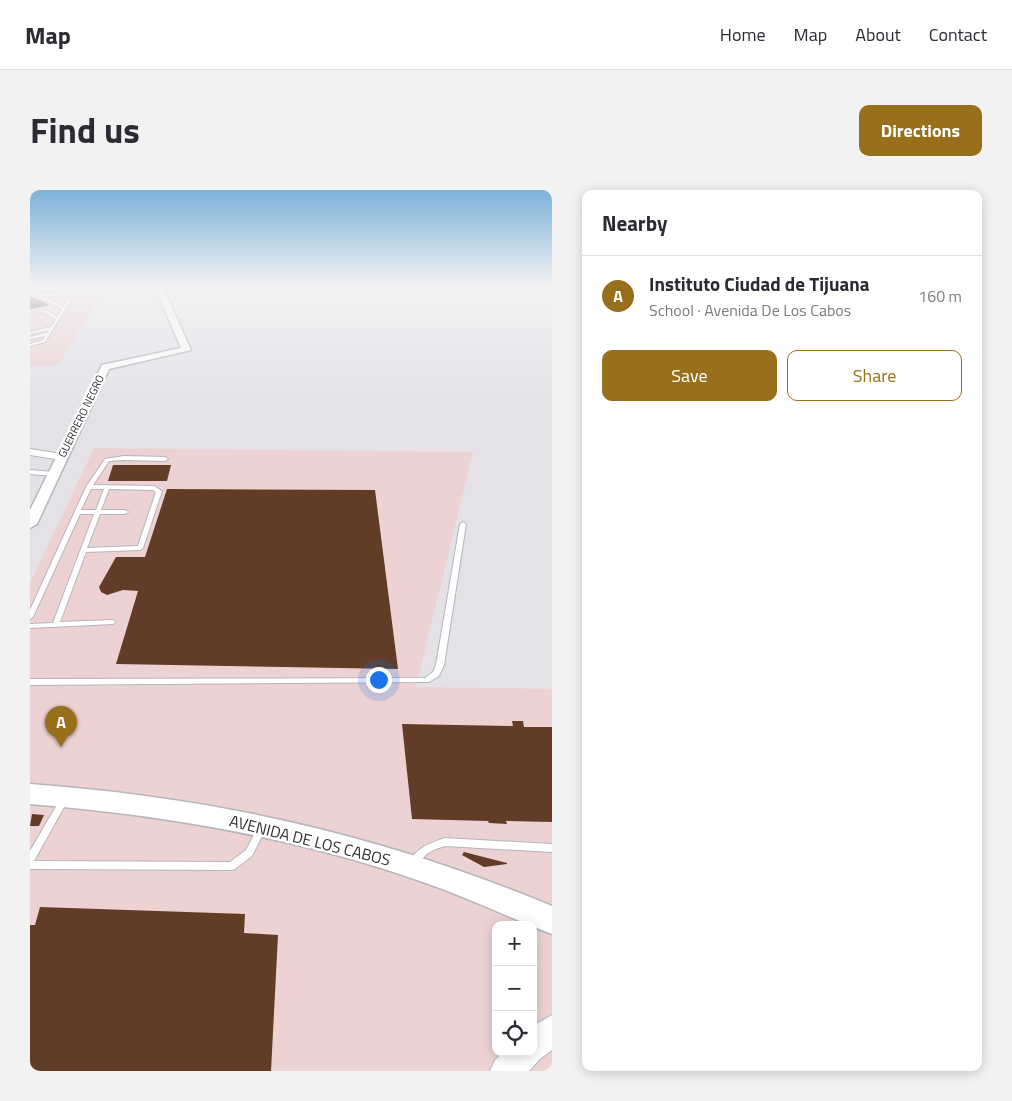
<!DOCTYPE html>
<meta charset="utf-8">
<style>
body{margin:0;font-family:"Titillium Web",sans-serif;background:#f2f2f3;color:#2b2b33}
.controls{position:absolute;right:15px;bottom:15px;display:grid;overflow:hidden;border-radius:10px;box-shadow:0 2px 12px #0003}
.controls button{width:45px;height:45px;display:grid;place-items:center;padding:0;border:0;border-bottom:1px solid #e1e1e2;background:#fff;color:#2b2b33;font:25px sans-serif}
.you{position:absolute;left:348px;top:489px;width:18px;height:18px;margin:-12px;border:4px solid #fff;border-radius:50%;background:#1a73e8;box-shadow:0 0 0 8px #1a73e833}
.badge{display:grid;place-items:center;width:32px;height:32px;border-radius:50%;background:#986f1b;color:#fff;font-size:16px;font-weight:700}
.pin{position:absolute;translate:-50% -41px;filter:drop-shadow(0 1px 2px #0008)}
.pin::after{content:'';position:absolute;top:26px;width:18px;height:15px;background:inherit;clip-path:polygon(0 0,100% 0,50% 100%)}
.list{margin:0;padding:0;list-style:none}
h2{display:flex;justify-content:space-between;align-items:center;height:65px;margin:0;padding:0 20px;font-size:21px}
h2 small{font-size:16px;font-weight:400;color:#7c7c81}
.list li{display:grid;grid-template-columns:32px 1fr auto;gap:15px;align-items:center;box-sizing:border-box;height:80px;padding:0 20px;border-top:1px solid #e1e1e2}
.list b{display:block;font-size:19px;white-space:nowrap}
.list p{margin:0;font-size:16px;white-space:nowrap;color:#7c7c81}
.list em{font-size:16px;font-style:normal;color:#7c7c81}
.actions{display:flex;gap:10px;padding:15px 20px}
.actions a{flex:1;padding:11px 0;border:1px solid #986f1b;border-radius:10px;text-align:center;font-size:18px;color:#986f1b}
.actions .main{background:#986f1b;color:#fff}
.icon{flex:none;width:28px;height:28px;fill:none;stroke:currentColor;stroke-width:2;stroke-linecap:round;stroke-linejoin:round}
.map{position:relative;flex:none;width:522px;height:881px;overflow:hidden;border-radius:10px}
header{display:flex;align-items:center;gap:30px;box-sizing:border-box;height:70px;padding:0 25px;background:#fff;border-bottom:1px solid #e1e1e2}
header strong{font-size:24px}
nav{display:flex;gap:28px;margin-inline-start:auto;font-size:18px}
.intro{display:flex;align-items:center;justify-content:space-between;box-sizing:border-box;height:120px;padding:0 30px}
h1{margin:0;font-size:35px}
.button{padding:12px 22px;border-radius:10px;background:#986f1b;color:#fff;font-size:18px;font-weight:700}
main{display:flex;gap:30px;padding:0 30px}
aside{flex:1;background:#fff;border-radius:10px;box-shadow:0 2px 12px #0003}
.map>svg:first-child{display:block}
.industrial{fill:#edd2d3;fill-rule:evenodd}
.building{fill:#613c27}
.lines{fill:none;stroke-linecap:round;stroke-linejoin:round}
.service-casing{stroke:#b7b5b9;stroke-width:2}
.minor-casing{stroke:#b7b5b9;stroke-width:2}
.tertiary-casing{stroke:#b7b5b9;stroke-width:3}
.secondary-casing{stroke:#b7b5b9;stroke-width:2}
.primary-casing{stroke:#b7b5b9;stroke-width:3}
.service{fill:#fff;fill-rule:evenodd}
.minor{fill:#fff;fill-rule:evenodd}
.tertiary{fill:#fff;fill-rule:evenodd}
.secondary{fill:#fff;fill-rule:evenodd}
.primary{fill:#fff;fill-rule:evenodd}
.labels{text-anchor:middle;stroke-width:5;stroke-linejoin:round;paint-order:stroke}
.far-street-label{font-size:11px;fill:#323133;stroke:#fff}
.near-street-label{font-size:16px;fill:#323133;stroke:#fff}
</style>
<header>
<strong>Map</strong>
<nav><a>Home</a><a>Map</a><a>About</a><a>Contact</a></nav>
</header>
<div class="intro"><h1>Find us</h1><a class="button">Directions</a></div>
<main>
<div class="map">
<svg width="522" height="881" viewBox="0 0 522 881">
<rect width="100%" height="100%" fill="#e4e2e7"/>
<!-- industrial -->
<g class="industrial">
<path d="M0,95H77L29,175L0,176Z"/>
<path d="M64,258L443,262L386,497L522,499V881H0V393ZM466,735H503V862H466Z"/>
</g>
<!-- building -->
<g class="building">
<path d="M0,107L5,108L19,115L0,119Z"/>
<path d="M83,275H141L137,291H78Z"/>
<path d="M137,299L345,300L368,479L86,474L108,401L93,400L77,405L71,402L69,397L86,367H115Z"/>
<path d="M482,531H493L494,537H522V632L476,631L477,634L459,633L458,631L382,629L372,534L483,536Z"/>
<path d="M2,624L14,625L9,636H0Z"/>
<path d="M434,662L477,673V674L454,677L432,665Z"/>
<path d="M10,717L215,724L214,743L248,745L241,881H0V735H5Z"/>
</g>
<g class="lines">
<defs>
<g id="service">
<path d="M0,103C15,105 28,100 41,110L15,152L0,156V154L13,150L15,146L0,149V147L17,143L19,140L0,144V142L21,137L26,129L13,122V120H15L27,127L32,119L6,106L0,105ZM12,106H30L37,110L33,117Z"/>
<path d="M94,266L135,267L138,269L135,271L94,270L79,271L63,295L124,296L132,301L113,358L110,360L56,362L30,432L83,430L86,432L83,434L0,438V434L23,433L64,324H50L3,427L0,429V420L56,297L75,269ZM61,299H74L66,320H51ZM79,299L123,300L126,302L108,356L57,358L70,324H95L98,322L95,320H71Z"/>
<path d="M0,280L23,282L26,284L23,286L0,284Z"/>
<path d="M433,332L436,334L414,475L409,486L399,492L0,495V489L395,488L403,482L406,475L430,334Z"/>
<path d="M34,607L37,608L38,610L4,671L200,672L216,660L229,635L232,634L235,635L236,638L222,666L205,679L202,680L0,679V661L31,608Z"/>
<path d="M415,648L522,654V662L415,656C410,658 404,659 400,662C392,666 390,677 381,675L379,672C389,656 399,654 415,648Z"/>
</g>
<path id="minor" d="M0,259L32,264L37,267L32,270L0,265Z"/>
<path id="tertiary" d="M124,95H132L161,160L79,179L7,334L0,338V320L72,175L151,158Z"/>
<path id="secondary" d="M522,825V860L510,869L499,881H460L465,870L474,862H503V836Z"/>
<path id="primary" d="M0,594C187,608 348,644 522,716V744C480,728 437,707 393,692C266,647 134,625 0,614Z"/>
</defs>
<!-- service casing -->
<use href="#service" class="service-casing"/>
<!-- minor casing -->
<use href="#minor" class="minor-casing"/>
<!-- tertiary casing -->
<use href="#tertiary" class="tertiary-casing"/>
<!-- secondary casing -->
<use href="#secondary" class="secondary-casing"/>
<!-- primary casing -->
<use href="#primary" class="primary-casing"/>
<!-- service -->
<use href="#service" class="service"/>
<!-- minor -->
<use href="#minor" class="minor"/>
<!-- tertiary -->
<use href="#tertiary" class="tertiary"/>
<!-- secondary -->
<use href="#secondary" class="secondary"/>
<!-- primary -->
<use href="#primary" class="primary"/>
</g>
<!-- sky -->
<linearGradient id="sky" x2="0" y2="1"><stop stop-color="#7cb2d9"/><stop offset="0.44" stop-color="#f3f2f4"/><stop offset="1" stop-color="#f3f2f4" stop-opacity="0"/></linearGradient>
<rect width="522" height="218" fill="url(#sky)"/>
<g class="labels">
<!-- far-street labels -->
<g class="far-street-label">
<text transform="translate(51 226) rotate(-64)" y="4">GUERRERO NEGRO</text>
</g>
<!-- near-street labels -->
<g class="near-street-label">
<text transform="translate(280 650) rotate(14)" y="6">AVENIDA DE LOS CABOS</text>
</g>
</g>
</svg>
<div class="controls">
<button>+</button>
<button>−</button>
<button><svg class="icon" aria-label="locate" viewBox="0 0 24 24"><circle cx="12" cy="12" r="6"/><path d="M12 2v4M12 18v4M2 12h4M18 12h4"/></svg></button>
</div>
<div class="you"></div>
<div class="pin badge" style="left:31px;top:557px">A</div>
</div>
<aside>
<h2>Nearby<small></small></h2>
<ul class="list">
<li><span class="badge">A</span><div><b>Instituto Ciudad de Tijuana</b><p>School · Avenida De Los Cabos</p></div><em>160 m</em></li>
</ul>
<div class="actions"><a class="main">Save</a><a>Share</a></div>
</aside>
</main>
